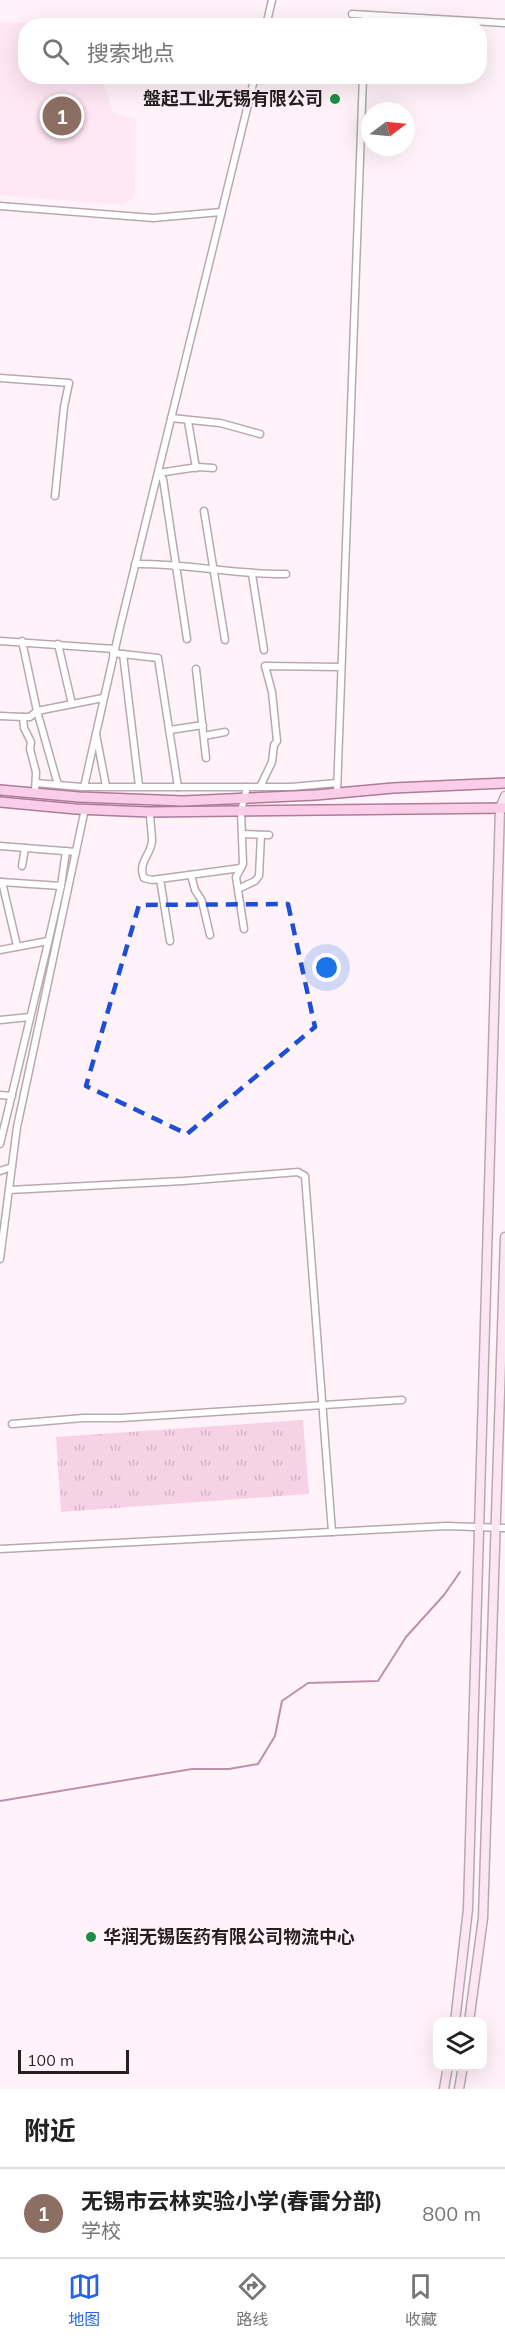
<!DOCTYPE html>
<html lang="zh">
<meta charset="utf-8">
<style>
body{margin:0;font-family:Mulish,"Noto Sans SC",sans-serif;background:#f2f2f2;color:#222}
.controls{position:absolute;right:18px;bottom:18px;display:grid;overflow:hidden;border-radius:12px;box-shadow:0 6px 24px #0002}
.controls button{width:54px;height:54px;display:grid;place-items:center;padding:0;border:0;border-bottom:2px solid #e0e0e0;background:#fff;color:#222;font:30px sans-serif}
.compass{position:absolute;left:361px;top:102px;width:54px;height:54px;border-radius:50%;background:#fff;box-shadow:0 6px 24px #0002;rotate:74deg}
.scale{position:absolute;left:18px;bottom:15px;width:111px;box-sizing:border-box;padding-left:6px;border:3px solid #251f22;border-top:0;font-size:16px;line-height:21px;white-space:nowrap;color:#251f22;-webkit-text-stroke:4px #fff2f9;paint-order:stroke}
.you{position:absolute;left:327px;top:968px;width:21px;height:21px;margin:-15px;border:4px solid #fff;border-radius:50%;background:#1a73e8;box-shadow:0 0 0 9px #1a73e833}
.badge{display:grid;place-items:center;width:39px;height:39px;border-radius:50%;background:#2563eb;color:#fff;font-size:20px;font-weight:700}
.pin{position:absolute;translate:-50% -50%;border:3px solid #fff;box-shadow:0 2px 6px #0006}
.list{margin:0;padding:0;list-style:none}
h2{display:flex;justify-content:space-between;align-items:center;height:78px;margin:0;padding:0 24px;font-size:26px}
h2 small{font-size:20px;font-weight:400;color:#767676}
.list li{display:grid;grid-template-columns:39px 1fr auto;gap:18px;align-items:center;box-sizing:border-box;height:90px;padding:0 24px;border-top:2px solid #e0e0e0}
.list b{display:block;font-size:22px;white-space:nowrap}
.list p{margin:0;font-size:20px;white-space:nowrap;color:#767676}
.list em{font-size:20px;font-style:normal;color:#767676}
.icon{flex:none;width:33px;height:33px;fill:none;stroke:currentColor;stroke-width:2;stroke-linecap:round;stroke-linejoin:round}
.map{position:relative;flex:none;width:505px;height:2089px;overflow:hidden}
.search{position:absolute;background:#fff;box-shadow:0 6px 24px #0002;left:18px;right:18px;top:18px;height:66px;display:flex;align-items:center;gap:15px;box-sizing:border-box;padding:0 21px;border-radius:24px;color:#767676;font-size:22px}
.sheet{height:168px;background:#fff}
nav{display:flex;justify-content:space-around;align-items:center;box-sizing:border-box;height:84px;border-top:2px solid #e0e0e0;background:#fff;font-size:16px;color:#767676}
nav a{display:grid;justify-items:center;gap:3px}
nav .on{color:#2563eb}
.map>svg:first-child{display:block}
.built{fill:#ffe7f4}
.grass{fill:url(#grass-tufts)}
.lines{fill:none;stroke-linecap:round;stroke-linejoin:round}
.stream{stroke:#c08fac;stroke-width:2}
.street-casing{stroke:#b8a9b1;stroke-width:9}
.secondary-casing{stroke:#b8a9b1;stroke-width:11}
.primary-casing{stroke:#ae7b9a;stroke-width:12}
.street{stroke:#fff;stroke-width:6}
.secondary{stroke:#fde6f4;stroke-width:8}
.primary{stroke:#facee9;stroke-width:9}
.marked{fill:none;stroke:#1d4ed8;stroke-width:4.5;stroke-dasharray:12 8;stroke-linejoin:round}
.poi-dot{fill:#1e8e47;stroke:#fff2f9;stroke-width:2}
.labels{text-anchor:middle;stroke-width:4.5;stroke-linejoin:round;paint-order:stroke}
.poi-label{font-size:18px;font-weight:bold;fill:#251f22;stroke:#fff2f9;text-anchor:end}
</style>
<div class="map">
<svg width="505" height="2089" viewBox="0 0 505 2089">
<defs>
<pattern id="grass-tufts" width="24" height="20" patternUnits="userSpaceOnUse" patternTransform="scale(1.5)"><rect width="24" height="20" fill="#f7d2e7"/><path d="M3 7l-1-3M5 7V3M7 7l1-3M15 17l-1-3M17 17v-4M19 17l1-3" fill="none" stroke="#d4b4c6"/></pattern>
</defs>
<rect width="100%" height="100%" fill="#fff2f9"/>
<!-- built -->
<path class="built" d="M0,22L45,25L26,26V76L102,77L112,112L136,119L135,197L121,205L0,195Z"/>
<!-- grass -->
<path class="grass" d="M303,1420L309,1494L61,1512L56,1437Z"/>
<g class="lines">
<!-- stream -->
<path class="stream" d="M0,1801L192,1769H229L258,1764L275,1736L282,1701L308,1683L378,1681L406,1637L444,1595L460,1572"/>
<defs>
<g id="street">
<path d="M352,14L505,23"/>
<path d="M266,26L272,0"/>
<path d="M365,26V15"/>
<path d="M0,206L153,218L221,212"/>
<path d="M0,378L69,383L64,407L55,496"/>
<path d="M171,418L220,423L260,434"/>
<path d="M188,421L196,468"/>
<path d="M204,511L225,640"/>
<path d="M135,564C186,563 235,575 286,574"/>
<path d="M252,574L264,650"/>
<path d="M187,639L163,479L158,473L198,467L213,468"/>
<path d="M0,641L114,649"/>
<path d="M22,641L37,711L58,785"/>
<path d="M58,644L72,704"/>
<path d="M113,653L158,658L178,787"/>
<path d="M123,654L139,786"/>
<path d="M196,669L206,758"/>
<path d="M0,716L23,717"/>
<path d="M170,730L203,725"/>
<path d="M96,734L106,786"/>
<path d="M204,736L225,732"/>
<path d="M36,783L81,787H291L337,783"/>
<path d="M84,787L120,627L255,76"/>
<path d="M260,787L272,762L274,745L277,741L272,692L265,666L341,667"/>
<path d="M35,793L36,772L30,749L31,742L24,728L23,717H30L37,711L103,698"/>
<path d="M337,793L363,76"/>
<path d="M150,812C150,822 152,832 152,841C151,855 137,863 144,878L152,880L241,868"/>
<path d="M243,834L269,835"/>
<path d="M0,846L76,852"/>
<path d="M22,866L25,848"/>
<path d="M191,875L195,890L202,901L210,935"/>
<path d="M160,879L170,941"/>
<path d="M1,882L61,886"/>
<path d="M2,882L17,946"/>
<path d="M238,889L255,881L259,876L261,835"/>
<path d="M244,929L236,877L243,864L241,811L247,787"/>
<path d="M0,950L48,941"/>
<path d="M0,1020L30,1017"/>
<path d="M0,1095L12,1096"/>
<path d="M0,1144L48,943L61,886L66,851"/>
<path d="M0,1171L12,1167"/>
<path d="M9,1190L183,1181L298,1172L305,1176L332,1532"/>
<path d="M0,1259L17,1127L85,809"/>
<path d="M12,1424L83,1418H121L402,1400"/>
<path d="M0,1549L446,1526L505,1528"/>
</g>
<g id="secondary">
<path d="M455,2022L468,1909L500,808L505,796"/>
<path d="M469,2022L483,1918L505,1237"/>
<path d="M444,2089L448,2066"/>
<path d="M459,2089L463,2066"/>
</g>
<g id="primary">
<path d="M0,790L79,797L183,801L316,795L393,788L505,783"/>
<path d="M0,802L76,809L149,812L505,808"/>
</g>
</defs>
<!-- street casing -->
<use href="#street" class="street-casing"/>
<!-- secondary casing -->
<use href="#secondary" class="secondary-casing"/>
<!-- primary casing -->
<use href="#primary" class="primary-casing"/>
<!-- street -->
<use href="#street" class="street"/>
<!-- secondary -->
<use href="#secondary" class="secondary"/>
<!-- primary -->
<use href="#primary" class="primary"/>
</g>
<!-- marked area -->
<path class="marked" d="M288,904L315,1027L187,1134L86,1086L139,905Z"/>
<!-- markers -->
<g class="poi-dot">
<circle cx="335" cy="99" r="6"/>
<circle cx="91" cy="1937" r="6"/>
</g>
<g class="labels">
<!-- poi labels -->
<g class="poi-label">
<text x="323" y="105">盤起工业无锡有限公司</text>
<text x="103" y="1943" text-anchor="start">华润无锡医药有限公司物流中心</text>
</g>
</g>
</svg>
<div class="controls">
<button><svg class="icon" aria-label="layers" viewBox="0 0 24 24"><path d="M12 4l9 5-9 5-9-5zM3 14l9 5 9-5"/></svg></button>
</div>
<svg class="compass" viewBox="-18 -18 36 36"><path d="M0-13l5 13h-10z" fill="#e53935"/><path d="M0 13l5-13h-10z" fill="#767676"/></svg>
<div class="scale">100 m</div>
<div class="you"></div>
<div class="pin badge" style="left:62px;top:116px;background:#8d6e63">1</div>
<div class="search"><svg class="icon" aria-label="search" viewBox="0 0 24 24"><circle cx="10" cy="10" r="6"/><path d="M15 15l6 6"/></svg>搜索地点</div>
</div>
<section class="sheet">
<h2>附近<small></small></h2>
<ul class="list">
<li><span class="badge" style="background:#8d6e63">1</span><div><b>无锡市云林实验小学(春雷分部)</b><p>学校</p></div><em>800 m</em></li>
</ul>
</section>
<nav>
<a class="on"><svg class="icon" aria-label="map" viewBox="0 0 24 24"><path d="M3 6l6-2 6 2 6-2v14l-6 2-6-2-6 2zM9 4v14M15 6v14"/></svg>地图</a>
<a><svg class="icon" aria-label="directions" viewBox="0 0 24 24"><path d="M12 3l9 9-9 9-9-9zM9 14v-3h6M13 9l2 2-2 2"/></svg>路线</a>
<a><svg class="icon" aria-label="saved" viewBox="0 0 24 24"><path d="M7 4h10v16l-5-4-5 4z"/></svg>收藏</a>
</nav>
